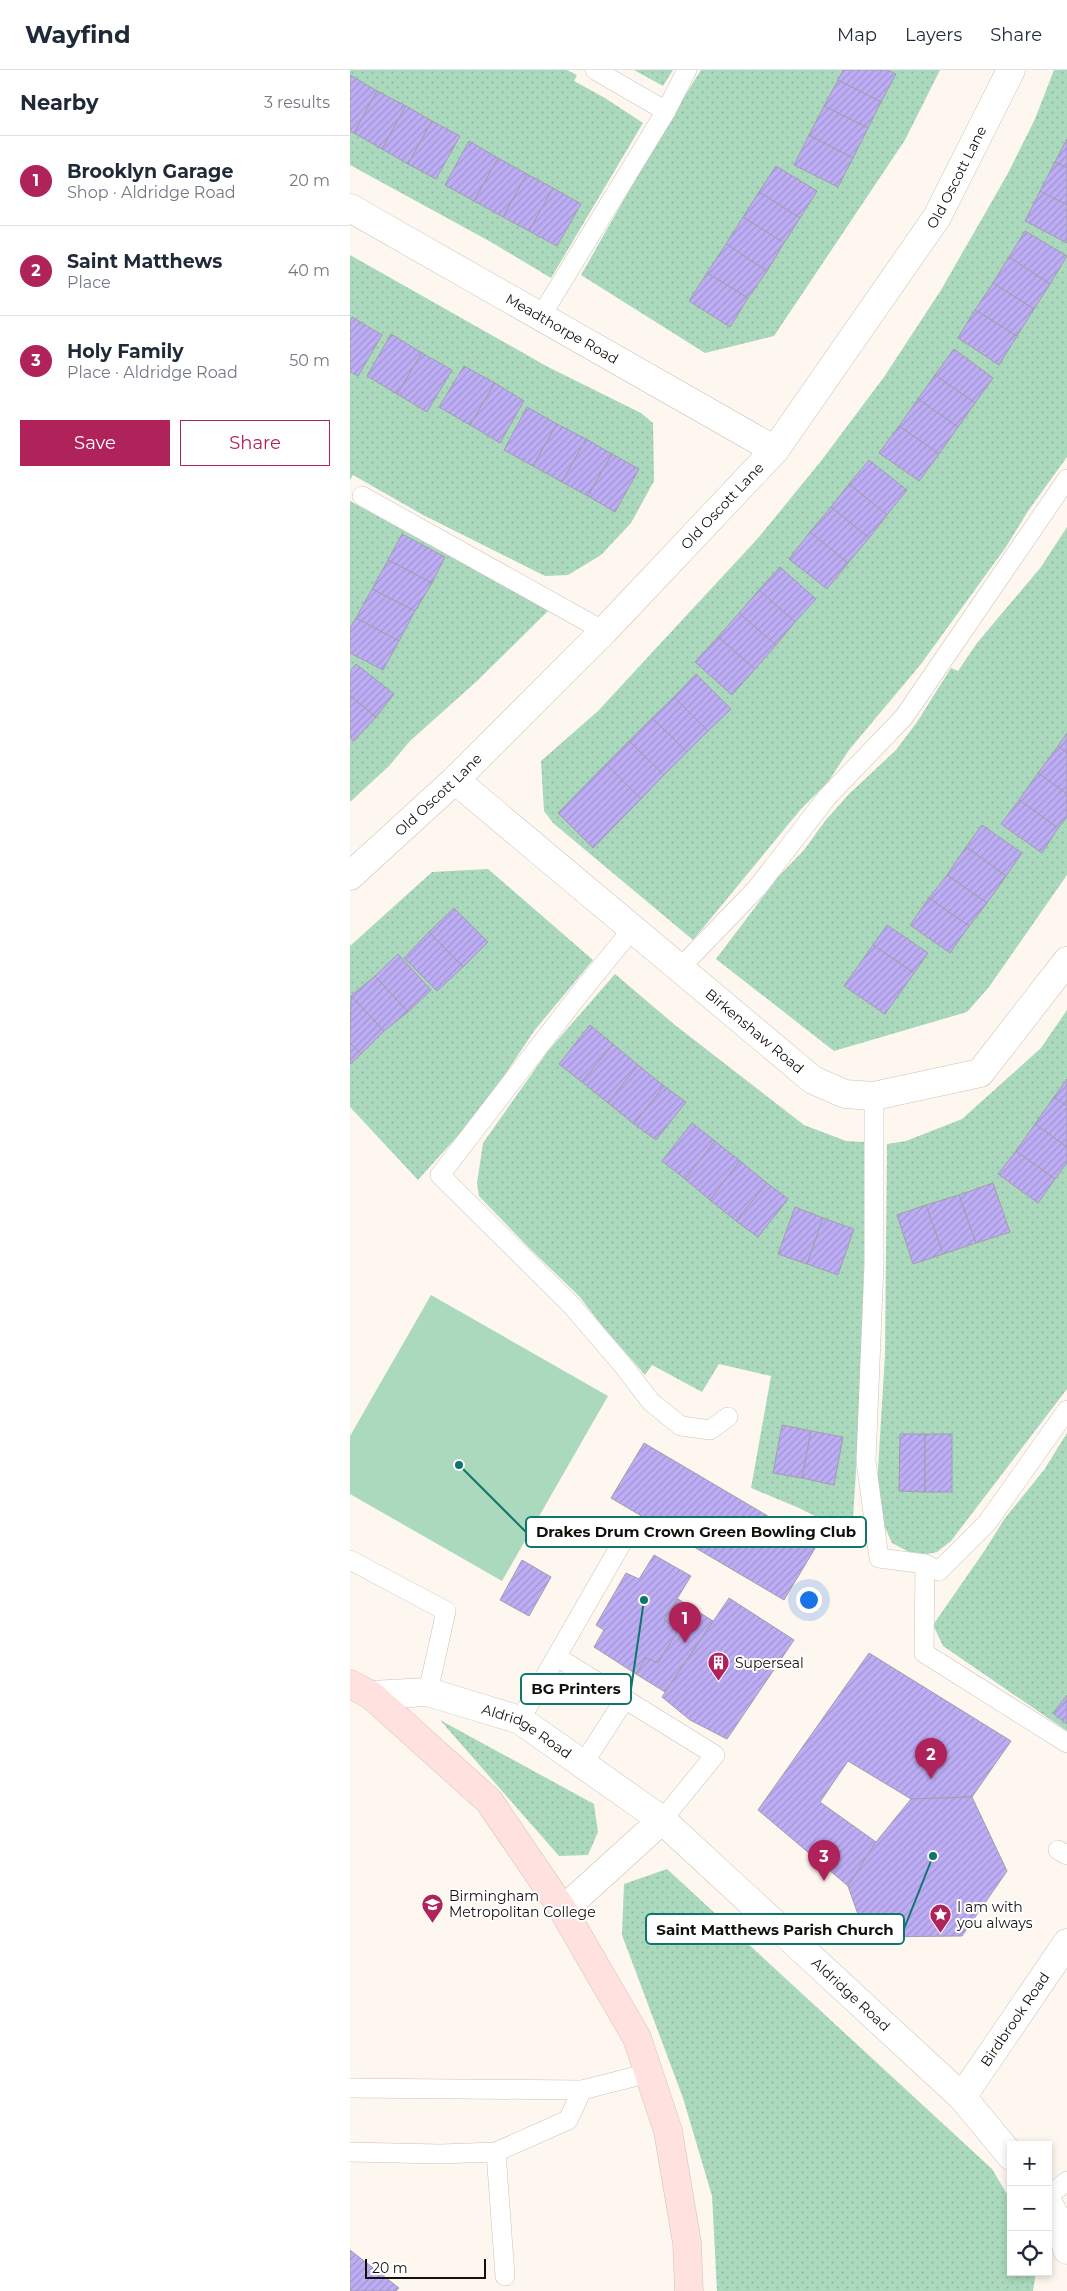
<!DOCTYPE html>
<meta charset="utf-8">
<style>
body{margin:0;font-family:Montserrat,sans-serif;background:#f2f2f3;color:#1f2937}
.controls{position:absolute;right:15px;bottom:15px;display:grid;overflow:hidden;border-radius:0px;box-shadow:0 2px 8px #0003}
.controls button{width:45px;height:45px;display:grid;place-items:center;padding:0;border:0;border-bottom:1px solid #e0e1e3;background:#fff;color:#1f2937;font:25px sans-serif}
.scale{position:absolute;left:15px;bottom:12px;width:121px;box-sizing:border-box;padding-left:5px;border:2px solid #14110d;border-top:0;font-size:14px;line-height:18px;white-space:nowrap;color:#14110d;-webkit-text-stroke:4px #fff;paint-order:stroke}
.you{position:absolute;left:458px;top:1529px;width:18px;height:18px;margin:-12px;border:4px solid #fff;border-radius:50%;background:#1a73e8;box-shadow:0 0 0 8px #1a73e833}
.badge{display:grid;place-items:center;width:32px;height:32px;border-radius:50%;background:#b0225a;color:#fff;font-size:16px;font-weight:700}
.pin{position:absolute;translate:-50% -41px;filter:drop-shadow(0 1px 2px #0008)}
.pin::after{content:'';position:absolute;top:26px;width:18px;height:15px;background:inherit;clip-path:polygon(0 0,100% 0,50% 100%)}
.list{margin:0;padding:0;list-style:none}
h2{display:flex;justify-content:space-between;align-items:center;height:65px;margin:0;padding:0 20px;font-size:21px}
h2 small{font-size:16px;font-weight:400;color:#747a83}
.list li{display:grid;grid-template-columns:32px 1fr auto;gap:15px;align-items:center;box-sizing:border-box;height:90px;padding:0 20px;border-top:1px solid #e0e1e3}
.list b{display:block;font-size:19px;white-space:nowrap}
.list p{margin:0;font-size:16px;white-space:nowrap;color:#747a83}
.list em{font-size:16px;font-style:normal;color:#747a83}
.actions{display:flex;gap:10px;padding:15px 20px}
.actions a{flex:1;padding:11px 0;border:1px solid #b0225a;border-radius:0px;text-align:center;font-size:18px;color:#b0225a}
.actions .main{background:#b0225a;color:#fff}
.icon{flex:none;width:28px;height:28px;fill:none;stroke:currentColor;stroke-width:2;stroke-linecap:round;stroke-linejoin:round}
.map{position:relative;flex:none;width:717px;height:2221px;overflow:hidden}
header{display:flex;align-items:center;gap:30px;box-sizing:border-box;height:70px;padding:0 25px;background:#fff;border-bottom:1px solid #e0e1e3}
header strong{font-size:24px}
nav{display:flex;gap:28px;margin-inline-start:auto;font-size:18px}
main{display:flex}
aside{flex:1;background:#fff}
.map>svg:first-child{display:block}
.green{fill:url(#green-dots)}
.pitch{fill:#abd9bd}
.building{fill:url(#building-hatch);stroke:#a19faa}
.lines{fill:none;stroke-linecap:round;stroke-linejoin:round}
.lane-casing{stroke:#ccc3b9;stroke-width:20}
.street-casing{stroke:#ccc3b9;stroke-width:29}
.secondary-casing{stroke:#ccc3b9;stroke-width:29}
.lane{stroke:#fff;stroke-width:19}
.street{stroke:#fff;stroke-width:28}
.secondary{stroke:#ffe2e0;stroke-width:28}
.labels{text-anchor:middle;stroke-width:4;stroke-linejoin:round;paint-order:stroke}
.street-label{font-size:14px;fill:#14110d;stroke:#fff}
.poi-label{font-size:14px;fill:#14110d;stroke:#fff;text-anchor:start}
.leader{fill:none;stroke:#0f766e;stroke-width:2}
.callout-dot{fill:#0f766e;stroke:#fff;stroke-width:2}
.callout{fill:#fff;stroke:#0f766e;stroke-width:2}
.callout-label{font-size:15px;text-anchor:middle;font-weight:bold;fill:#14110d}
</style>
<header>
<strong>Wayfind</strong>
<nav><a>Map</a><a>Layers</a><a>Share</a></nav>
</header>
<main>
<aside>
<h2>Nearby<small>3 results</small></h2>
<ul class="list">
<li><span class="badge">1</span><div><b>Brooklyn Garage</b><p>Shop · Aldridge Road</p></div><em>20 m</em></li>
<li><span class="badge">2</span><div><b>Saint Matthews</b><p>Place</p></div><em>40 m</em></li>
<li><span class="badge">3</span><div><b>Holy Family</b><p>Place · Aldridge Road</p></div><em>50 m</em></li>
</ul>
<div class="actions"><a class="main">Save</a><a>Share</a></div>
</aside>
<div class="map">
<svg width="717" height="2221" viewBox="0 0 717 2221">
<defs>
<pattern id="green-dots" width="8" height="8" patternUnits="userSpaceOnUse" patternTransform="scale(1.25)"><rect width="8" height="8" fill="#abd9bd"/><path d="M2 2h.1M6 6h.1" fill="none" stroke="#92b9a1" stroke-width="1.8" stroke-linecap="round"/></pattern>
<pattern id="building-hatch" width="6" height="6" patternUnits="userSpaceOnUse" patternTransform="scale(1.25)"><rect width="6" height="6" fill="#bdadf5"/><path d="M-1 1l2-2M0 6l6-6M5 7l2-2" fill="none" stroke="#a294d1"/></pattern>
</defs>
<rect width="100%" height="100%" fill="#fef7ef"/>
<!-- green -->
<g class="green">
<path d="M0,0H217L227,5L224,11L255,28L293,53L201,208L141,172L0,95Z"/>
<path d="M284,0H323L313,16Z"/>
<path d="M351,0H590L555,70L424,266L355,283L231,205L317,54Z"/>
<path d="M704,0H717V387L678,441L656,477L571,594L499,680L478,712L451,739L343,870L203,753L194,741L191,691L248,641L409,467L471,391L534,307L591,220L657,105L685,49Z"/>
<path d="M0,185L198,297L291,343L303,353L304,411L281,453L251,485L218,505L195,506L73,445L3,405L0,410Z"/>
<path d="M0,431L199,540L127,611L60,671L39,696L0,732Z"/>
<path d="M717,457V805L639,917L617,942L484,981L366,889L428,807L454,780L475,751L499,724L546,680L567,652L601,598L608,601L627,573L691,497Z"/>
<path d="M138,799L243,890L184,961L142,1024L121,1051L68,1110L0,1037V876L82,802Z"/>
<path d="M265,904L325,955L454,1055L496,1071L515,1072L513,1288L502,1465L449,1438L401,1418L421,1306L369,1294L352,1322L302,1295L295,1305L253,1257L229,1226L178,1177L129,1126L127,1113L133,1073L198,981Z"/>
<path d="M717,940V1319L601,1471L587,1482L577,1484L559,1482L542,1473L533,1453L527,1416L535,1284L537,1074L556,1071L612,1049L691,978Z"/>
<path d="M717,1363V1661L593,1576L583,1555L635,1480L655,1448L694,1400Z"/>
<path d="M90,1650L244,1734L248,1762L238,1785L209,1786Z"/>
<path d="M317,1799L642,2099L661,2131V2202H686L683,2221H367L362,2126L333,2028L272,1865L274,1814Z"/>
</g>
<!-- pitch -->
<path class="pitch" d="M81,1225L258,1326L152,1511L0,1424V1366Z"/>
<!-- building -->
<g class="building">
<path d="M493,0H537L546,4L531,32L488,10Z"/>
<path d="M0,5L27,21L4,63L0,61Z"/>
<path d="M488,10L531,32L518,58L474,36Z"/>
<path d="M27,21L56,36L32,79L4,63Z"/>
<path d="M56,36L82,51L58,94L32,79Z"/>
<path d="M474,36L518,58L503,88L459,65Z"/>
<path d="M82,51L110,66L86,109L58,94Z"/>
<path d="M459,65L503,88L488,117L444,95Z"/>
<path d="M717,69V98L705,92Z"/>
<path d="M119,71L148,88L124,131L95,115Z"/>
<path d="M148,88L177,104L153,147L124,131Z"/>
<path d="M705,92L717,98V135L690,121Z"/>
<path d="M426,96L467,121L450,148L409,122Z"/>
<path d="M177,104L203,118L179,161L153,147Z"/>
<path d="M203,118L231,134L207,176L179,161Z"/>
<path d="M690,121L717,135V173L675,151Z"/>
<path d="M409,122L450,148L434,173L393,147Z"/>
<path d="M393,147L434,173L417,201L376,174Z"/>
<path d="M675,161L717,186L700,214L659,187Z"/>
<path d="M376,174L417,201L398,228L357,203Z"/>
<path d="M659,187L700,214L684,239L643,213Z"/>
<path d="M357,203L398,228L380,257L339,231Z"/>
<path d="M643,213L684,239L667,266L625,240Z"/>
<path d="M625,240L667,266L649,295L608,268Z"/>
<path d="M2,247L32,265L8,306L0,302V251Z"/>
<path d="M41,264L72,283L47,324L17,306Z"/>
<path d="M604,279L643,308L625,333L585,305Z"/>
<path d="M72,283L102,300L77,342L47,324Z"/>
<path d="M114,296L145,313L120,355L89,337Z"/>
<path d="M585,305L625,333L608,357L568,329Z"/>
<path d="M145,313L174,331L150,373L120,355Z"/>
<path d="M568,329L608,357L589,384L549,356Z"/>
<path d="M177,337L207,354L183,396L154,380Z"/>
<path d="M207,354L236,369L212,412L183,396Z"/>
<path d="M549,356L589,384L569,411L529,383Z"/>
<path d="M236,369L262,384L238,426L212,412Z"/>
<path d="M262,384L289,399L265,442L238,426Z"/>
<path d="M519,390L557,420L537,445L499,414Z"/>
<path d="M499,414L537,445L519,468L481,437Z"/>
<path d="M481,437L519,468L498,493L460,462Z"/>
<path d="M460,462L498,493L477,519L439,489Z"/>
<path d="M52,464L95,487L82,513L38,490Z"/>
<path d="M38,490L82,513L65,541L22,519Z"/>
<path d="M430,497L466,529L445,552L409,520Z"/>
<path d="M22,519L65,541L49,571L6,548Z"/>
<path d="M409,520L445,552L426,575L389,543Z"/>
<path d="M389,543L426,575L405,599L368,567Z"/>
<path d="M6,548L49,571L33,600L0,583V558Z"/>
<path d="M368,567L405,599L382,625L345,592Z"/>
<path d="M6,594L44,624L26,647L0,626V601Z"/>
<path d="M346,604L381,639L358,661L324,627Z"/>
<path d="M0,626L26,647L4,671L0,668Z"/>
<path d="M324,627L358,661L337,682L302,648Z"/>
<path d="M302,648L337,682L314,705L279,671Z"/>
<path d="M717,663V683L708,676Z"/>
<path d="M279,671L314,705L291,729L256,694Z"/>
<path d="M708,676L717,683V724L688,703Z"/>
<path d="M256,694L291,729L243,778L208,743Z"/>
<path d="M688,703L717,724V747L708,758L669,730Z"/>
<path d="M669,730L708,758L692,783L651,754Z"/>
<path d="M632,755L672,783L656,806L616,777Z"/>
<path d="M616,777L656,806L637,833L597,805Z"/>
<path d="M597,805L637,833L619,856L579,828Z"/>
<path d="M579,828L619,856L600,883L560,855Z"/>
<path d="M104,838L138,872L113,897L79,862Z"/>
<path d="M537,855L578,883L564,903L523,875Z"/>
<path d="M79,862L113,897L87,921L54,888Z"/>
<path d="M523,875L564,903L535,944L494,916Z"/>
<path d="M48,884L81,920L58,942L25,906Z"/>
<path d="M25,906L58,942L34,961L1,926Z"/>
<path d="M1,926L34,961L11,984L0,973Z"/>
<path d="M240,955L263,974L232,1012L209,994Z"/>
<path d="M0,973L11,984L0,994Z"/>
<path d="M263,974L288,995L258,1033L232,1012Z"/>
<path d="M288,995L314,1016L284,1054L258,1033Z"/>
<path d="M717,1009V1036L704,1027Z"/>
<path d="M314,1016L336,1032L306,1070L284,1054Z"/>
<path d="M704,1027L717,1036V1077L685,1054Z"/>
<path d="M342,1053L365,1071L335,1109L312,1091Z"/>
<path d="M685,1054L717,1077V1093L705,1109L666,1081Z"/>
<path d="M365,1071L390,1091L360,1130L335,1109Z"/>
<path d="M666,1081L705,1109L688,1133L648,1104Z"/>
<path d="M390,1091L417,1113L386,1151L360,1130Z"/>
<path d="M417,1113L438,1129L408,1167L386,1151Z"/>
<path d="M643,1113L660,1162L626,1173L609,1125Z"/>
<path d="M609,1125L626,1173L593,1184L576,1135Z"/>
<path d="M576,1135L593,1184L563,1194L547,1145Z"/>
<path d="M445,1137L473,1148L457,1194L428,1184Z"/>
<path d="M473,1148L504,1159L488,1205L457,1194Z"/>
<path d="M432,1355L461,1361L452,1408L423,1403Z"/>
<path d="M461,1361L493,1367L484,1415L452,1408Z"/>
<path d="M550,1364H575V1422L549,1421Z"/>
<rect x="575" y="1364" width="27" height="58"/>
<path d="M294,1373L467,1475L434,1530L261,1428Z"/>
<path d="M304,1485L341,1506L314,1550L329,1559L308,1593L296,1588L286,1604L244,1577L254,1560L246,1555L276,1503L289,1509Z"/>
<path d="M172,1490L201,1507L179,1546L150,1530Z"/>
<path d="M379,1528L444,1570L377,1669L340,1650L312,1627Z"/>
<path d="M328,1529L363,1551L315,1622L286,1604L296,1588L308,1593L329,1559L314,1550Z"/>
<path d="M519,1583L661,1671L622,1727L561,1729L498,1691L470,1732L526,1772L498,1816L408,1740Z"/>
<path d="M717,1625V1654L703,1643Z"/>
<path d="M622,1727L657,1801L612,1866L516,1867L498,1816L526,1772L561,1729Z"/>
<path d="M0,2180L49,2218L46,2221H0Z"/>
</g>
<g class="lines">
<defs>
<g id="lane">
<path d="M245,0L316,41"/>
<path d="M191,246L316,41L337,0"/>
<path d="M12,426L254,561"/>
<path d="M283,858L227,927L90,1105L222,1236L271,1293L301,1332L331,1356L360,1360L378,1347"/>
<path d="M329,899L407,818L478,726L554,647L717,409"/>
<path d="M524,1026V1194L516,1391L529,1488L575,1494L589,1501L637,1453L717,1340"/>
<path d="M0,1490L96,1541L78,1622"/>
<path d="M575,1494L574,1583L717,1673"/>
<path d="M207,1587L365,1685L312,1750"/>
<path d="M170,1650L274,1469"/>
<path d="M233,1694L275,1629"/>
<path d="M708,1780L717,1785"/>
<path d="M0,2018L232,2020L299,2003"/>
<path d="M0,2082L90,2084L146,2082L218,2050L232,2020"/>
<path d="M146,2082L155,2206"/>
<path d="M698,2126L717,2111"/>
</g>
<g id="street">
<path id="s1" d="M0,138L425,380"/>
<path id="s2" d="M105,710L463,1010L495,1024L524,1026L630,1003L717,891"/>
<path id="s3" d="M0,806L105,710L254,561L425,380L587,147L661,0"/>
<path id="s4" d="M21,1625L78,1622L170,1650L312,1750L612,2027L661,2086"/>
<path d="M213,1840L312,1750"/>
<path id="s5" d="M612,2027L717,1873"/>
<path d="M698,2133L713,2160L717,2180"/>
</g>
<path id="secondary" d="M0,1614L21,1625L139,1731L213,1840L287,1968L318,2061L337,2173L339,2221"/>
</defs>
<!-- lane casing -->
<use href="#lane" class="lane-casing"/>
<!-- street casing -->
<use href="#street" class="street-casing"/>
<!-- secondary casing -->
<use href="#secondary" class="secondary-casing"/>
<!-- lane -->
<use href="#lane" class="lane"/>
<!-- street -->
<use href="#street" class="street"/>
<!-- secondary -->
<use href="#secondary" class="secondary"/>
</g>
<!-- icons -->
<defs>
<symbol id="building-pin" viewBox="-11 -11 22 30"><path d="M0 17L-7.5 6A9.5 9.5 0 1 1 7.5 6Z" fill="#b0225a" stroke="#fff"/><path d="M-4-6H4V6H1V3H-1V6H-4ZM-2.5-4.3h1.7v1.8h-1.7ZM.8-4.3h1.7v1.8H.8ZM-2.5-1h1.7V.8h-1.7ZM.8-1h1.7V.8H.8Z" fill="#fff"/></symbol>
<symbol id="university-pin" viewBox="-11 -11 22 30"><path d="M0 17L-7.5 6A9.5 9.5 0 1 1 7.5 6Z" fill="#b0225a" stroke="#fff"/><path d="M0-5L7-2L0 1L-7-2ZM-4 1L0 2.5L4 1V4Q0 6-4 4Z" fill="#fff"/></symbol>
<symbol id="sight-pin" viewBox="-11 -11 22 30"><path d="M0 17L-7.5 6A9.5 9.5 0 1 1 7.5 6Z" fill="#b0225a" stroke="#fff"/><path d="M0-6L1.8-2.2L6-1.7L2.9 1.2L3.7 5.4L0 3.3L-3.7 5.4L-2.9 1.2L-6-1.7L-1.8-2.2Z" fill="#fff"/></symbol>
</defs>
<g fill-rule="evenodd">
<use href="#building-pin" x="356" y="1580" width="25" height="34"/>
<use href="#university-pin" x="70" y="1822" width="25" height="34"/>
<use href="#sight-pin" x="578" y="1832" width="25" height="34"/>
</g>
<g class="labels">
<!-- street labels -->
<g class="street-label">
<text dy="5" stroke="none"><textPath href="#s3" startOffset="930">Old Oscott Lane</textPath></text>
<text dy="5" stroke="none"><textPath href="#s1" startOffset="244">Meadthorpe Road</textPath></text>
<text dy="5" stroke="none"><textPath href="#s3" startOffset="525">Old Oscott Lane</textPath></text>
<text dy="5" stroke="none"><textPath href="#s3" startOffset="120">Old Oscott Lane</textPath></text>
<text dy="5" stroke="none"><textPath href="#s2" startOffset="391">Birkenshaw Road</textPath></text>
<text dy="5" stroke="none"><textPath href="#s4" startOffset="164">Aldridge Road</textPath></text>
<text dy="5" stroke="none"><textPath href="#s4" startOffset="584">Aldridge Road</textPath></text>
<text dy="5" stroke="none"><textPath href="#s5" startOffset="94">Birdbrook Road</textPath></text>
</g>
<!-- poi labels -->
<g class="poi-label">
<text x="385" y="1598">Superseal</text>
<text x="99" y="1831">Birmingham<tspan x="99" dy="16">Metropolitan College</tspan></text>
<text x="607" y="1842">I am with<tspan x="607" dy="16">you always</tspan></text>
</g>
</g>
<!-- callouts -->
<path class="leader" d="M109 1395L176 1462M294 1530L281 1619M583 1786L554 1859"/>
<g class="callout-dot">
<circle cx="109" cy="1395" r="5"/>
<circle cx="294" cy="1530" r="5"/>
<circle cx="583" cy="1786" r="5"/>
</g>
<g class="callout">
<rect x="176" y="1447" width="340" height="30" rx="5"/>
<rect x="171" y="1604" width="110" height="30" rx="5"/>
<rect x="296" y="1844" width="258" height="30" rx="5"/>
</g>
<g class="callout-label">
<text x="346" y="1467">Drakes Drum Crown Green Bowling Club</text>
<text x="226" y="1624">BG Printers</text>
<text x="425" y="1865">Saint Matthews Parish Church</text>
</g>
</svg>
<div class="controls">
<button>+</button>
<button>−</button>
<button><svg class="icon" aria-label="locate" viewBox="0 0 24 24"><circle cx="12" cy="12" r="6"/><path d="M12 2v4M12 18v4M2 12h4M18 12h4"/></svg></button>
</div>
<div class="scale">20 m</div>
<div class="you"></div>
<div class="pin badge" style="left:335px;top:1573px">1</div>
<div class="pin badge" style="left:581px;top:1709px">2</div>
<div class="pin badge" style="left:474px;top:1811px">3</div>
</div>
</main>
